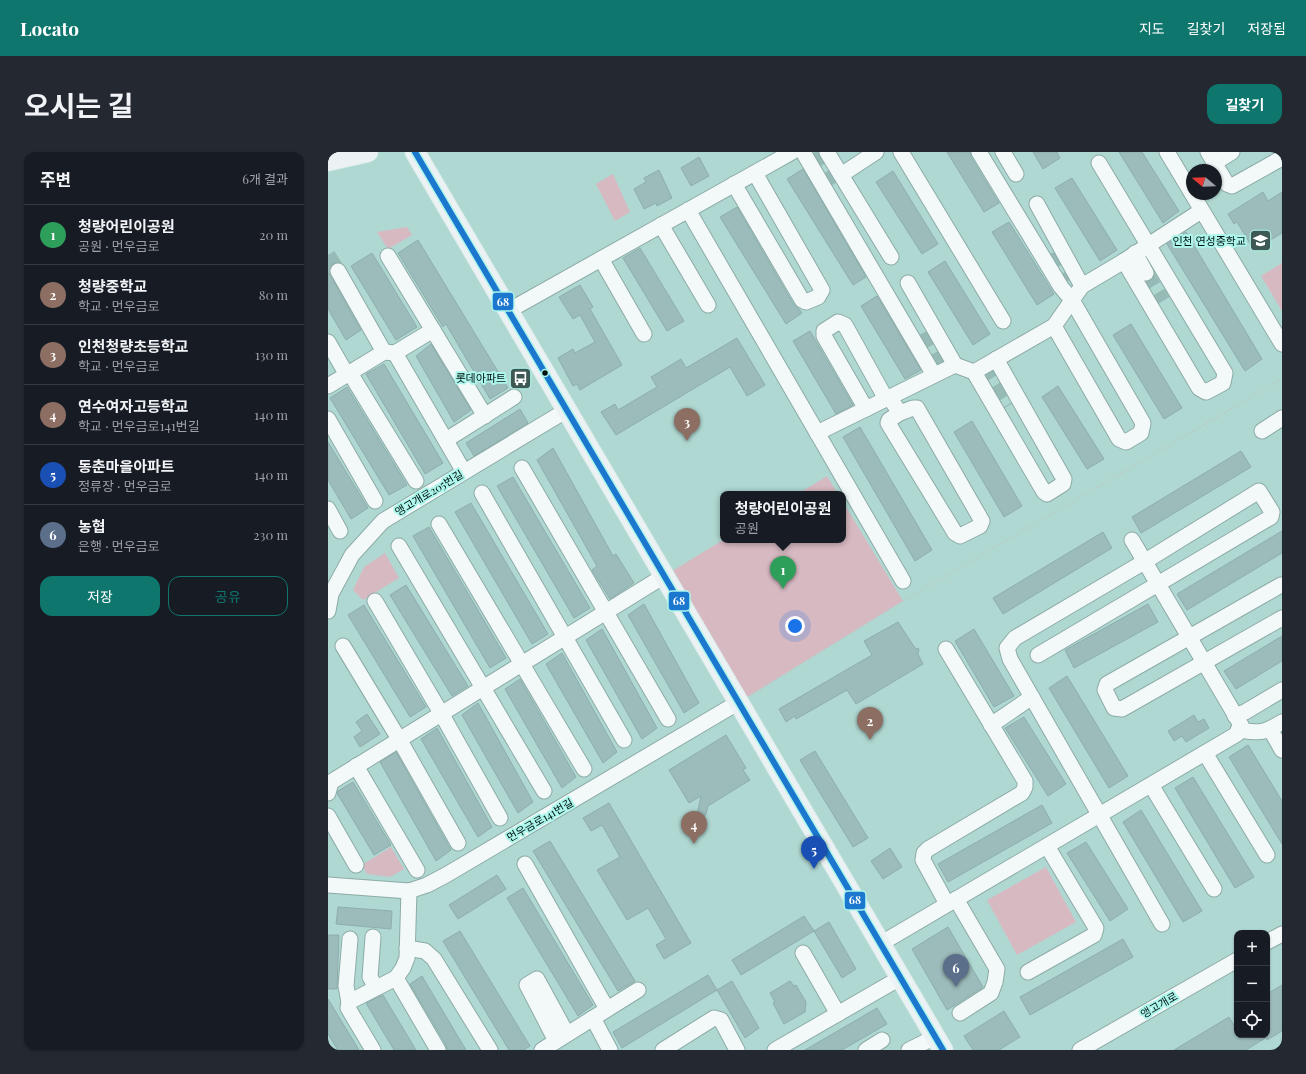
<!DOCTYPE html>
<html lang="ko">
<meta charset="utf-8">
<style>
body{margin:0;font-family:"Playfair Display","Noto Sans KR",serif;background:#242831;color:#f1f3f6}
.controls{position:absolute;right:12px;bottom:12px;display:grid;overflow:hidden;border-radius:8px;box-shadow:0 1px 3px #0004}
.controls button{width:36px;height:36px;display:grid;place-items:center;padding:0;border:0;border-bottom:1px solid #363941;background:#171b24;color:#f1f3f6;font:20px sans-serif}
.compass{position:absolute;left:858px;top:12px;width:36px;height:36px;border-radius:50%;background:#171b24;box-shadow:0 1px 3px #0004;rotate:289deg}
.you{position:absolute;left:467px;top:474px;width:14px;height:14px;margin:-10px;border:3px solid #fff;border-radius:50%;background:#1a73e8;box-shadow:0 0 0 6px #1a73e833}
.badge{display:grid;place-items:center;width:26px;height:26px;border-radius:50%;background:#0f766e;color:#fff;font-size:13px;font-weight:700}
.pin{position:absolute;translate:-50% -33px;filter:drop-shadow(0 1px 2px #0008)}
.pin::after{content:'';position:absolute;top:21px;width:14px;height:12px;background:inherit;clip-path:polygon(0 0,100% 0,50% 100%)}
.popup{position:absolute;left:392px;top:339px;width:126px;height:52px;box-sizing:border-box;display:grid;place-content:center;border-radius:8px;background:#171b24;filter:drop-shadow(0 1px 3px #0005);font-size:13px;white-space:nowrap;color:#9ea1a6}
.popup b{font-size:15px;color:#f1f3f6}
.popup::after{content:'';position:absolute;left:50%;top:100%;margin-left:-8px;border:8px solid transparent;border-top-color:#171b24}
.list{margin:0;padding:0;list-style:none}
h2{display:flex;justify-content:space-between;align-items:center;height:52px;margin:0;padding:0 16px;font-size:17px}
h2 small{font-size:13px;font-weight:400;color:#9ea1a6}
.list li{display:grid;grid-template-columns:26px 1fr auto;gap:12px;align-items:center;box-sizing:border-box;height:60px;padding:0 16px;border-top:1px solid #363941}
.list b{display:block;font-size:15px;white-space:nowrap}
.list p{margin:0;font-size:13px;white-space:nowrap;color:#9ea1a6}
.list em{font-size:13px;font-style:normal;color:#9ea1a6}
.actions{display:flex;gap:8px;padding:12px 16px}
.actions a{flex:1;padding:9px 0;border:1px solid #0f766e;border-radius:12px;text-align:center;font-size:14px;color:#0f766e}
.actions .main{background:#0f766e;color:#fff}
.icon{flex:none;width:22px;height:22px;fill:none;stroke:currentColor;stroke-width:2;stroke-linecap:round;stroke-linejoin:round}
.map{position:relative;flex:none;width:954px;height:898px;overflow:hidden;border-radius:12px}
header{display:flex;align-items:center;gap:24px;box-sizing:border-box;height:56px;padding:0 20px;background:#0f766e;color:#fff}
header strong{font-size:19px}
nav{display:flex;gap:22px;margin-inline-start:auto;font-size:14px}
.intro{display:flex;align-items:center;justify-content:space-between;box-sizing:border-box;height:96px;padding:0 24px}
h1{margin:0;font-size:28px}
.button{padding:10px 18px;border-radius:12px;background:#0f766e;color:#fff;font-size:14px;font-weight:700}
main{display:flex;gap:24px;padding:0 24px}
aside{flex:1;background:#171b24;border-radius:12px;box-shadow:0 1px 3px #0004}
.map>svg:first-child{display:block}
.green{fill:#d7b9c2}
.building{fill:#9cbcbb;stroke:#8eaead}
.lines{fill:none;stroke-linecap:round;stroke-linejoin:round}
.minor-tunnel{stroke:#96bab5;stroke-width:15;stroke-dasharray:15 8;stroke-linecap:butt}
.minor-casing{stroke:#8caba7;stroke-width:17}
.major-casing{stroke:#dbedeb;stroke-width:21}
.path{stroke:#bbc6c4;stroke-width:2;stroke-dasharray:1 3;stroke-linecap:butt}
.minor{stroke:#f3f9f8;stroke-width:15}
.major{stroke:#ecf1f3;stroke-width:19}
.bus-1-casing{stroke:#adf6eb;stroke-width:9}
.bus-1{stroke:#1c78cf;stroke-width:6}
.bus-dot{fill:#001310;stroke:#adf6eb;stroke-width:1.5}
.labels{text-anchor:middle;stroke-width:4;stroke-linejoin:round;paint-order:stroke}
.poi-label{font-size:11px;fill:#001310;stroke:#adf6eb;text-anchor:end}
.street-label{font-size:11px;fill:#001310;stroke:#adf6eb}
.line-badge{stroke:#adf6eb;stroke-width:1.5}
.badge-label{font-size:11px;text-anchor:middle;font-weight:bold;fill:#fff}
</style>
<header>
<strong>Locato</strong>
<nav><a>지도</a><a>길찾기</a><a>저장됨</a></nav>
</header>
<div class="intro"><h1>오시는 길</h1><a class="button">길찾기</a></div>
<main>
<aside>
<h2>주변<small>6개 결과</small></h2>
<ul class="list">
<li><span class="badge" style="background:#2e9e5b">1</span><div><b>청량어린이공원</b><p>공원 · 먼우금로</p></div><em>20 m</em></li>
<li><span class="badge" style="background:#8d6e63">2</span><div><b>청량중학교</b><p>학교 · 먼우금로</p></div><em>80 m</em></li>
<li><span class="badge" style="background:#8d6e63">3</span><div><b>인천청량초등학교</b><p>학교 · 먼우금로</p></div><em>130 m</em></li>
<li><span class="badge" style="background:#8d6e63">4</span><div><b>연수여자고등학교</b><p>학교 · 먼우금로141번길</p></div><em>140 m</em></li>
<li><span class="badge" style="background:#1a4fb4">5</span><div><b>동춘마을아파트</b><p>정류장 · 먼우금로</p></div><em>140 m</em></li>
<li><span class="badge" style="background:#5c6f8a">6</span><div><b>농협</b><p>은행 · 먼우금로</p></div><em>230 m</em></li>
</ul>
<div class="actions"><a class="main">저장</a><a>공유</a></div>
</aside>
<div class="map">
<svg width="954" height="898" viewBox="0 0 954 898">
<rect width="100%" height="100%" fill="#b0d8d2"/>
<!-- green -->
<g class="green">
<path d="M285,22L302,60L287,69L268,32Z"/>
<path d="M79,75L84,83L60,97L49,80Z"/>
<path d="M954,111V159L933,124Z"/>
<path d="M499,324L510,342H470Z"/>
<path d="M515,350L575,449L411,550L336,424L395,388H515Z"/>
<path d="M57,401L71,426L35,448L25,438L36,415Z"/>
<path d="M63,695L76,717L62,725L39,722L34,713Z"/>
<path d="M718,715L748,770L689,803L659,748Z"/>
</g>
<!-- building -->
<g class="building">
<path d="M619,0H642L643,5L671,51L656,60Z"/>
<path d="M705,0H729L732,6L715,17Z"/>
<path d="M791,0H814L851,59L835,71Z"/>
<path d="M371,5L381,24L363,34L353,16Z"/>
<path d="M475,17L538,125L525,133L459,27Z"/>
<path d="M331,18L344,46L329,54L328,51L316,57L306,37L318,30L316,26Z"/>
<path d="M565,19L610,92L594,102L548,30Z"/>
<path d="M744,26L789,98L772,109L727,36Z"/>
<path d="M935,40L940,49L954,40V81L926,98L909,70L906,72L900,62Z"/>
<path d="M409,55L466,153L471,157L474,161L458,172L392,65Z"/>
<path d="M681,70L726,142L709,153L664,80Z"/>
<path d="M858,80L934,207L917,219L839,92Z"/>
<path d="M90,88L180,236L162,247L118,172L115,175L70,101Z"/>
<path d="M312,96L356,169L339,179L295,106Z"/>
<path d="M44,101L89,175L68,188L23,114Z"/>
<path d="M617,109L662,182L645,193L600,120Z"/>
<path d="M0,119L33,178L18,188L0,157Z"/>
<path d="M252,133L265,155L262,157L294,213L252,238L249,232L245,234L230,206L245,197L247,201L267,190L252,163L245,167L231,145Z"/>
<path d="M549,144L593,218L577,227L533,154Z"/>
<path d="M803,172L854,256L836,267L785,183Z"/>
<path d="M482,179L525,253L508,262L465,189Z"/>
<path d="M409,186L437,233L419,244L402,215L288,283L273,260L287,252L290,258L329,235L323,225L353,207L358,216Z"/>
<path d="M103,192L143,258L126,270L88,204Z"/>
<path d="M56,212L115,311L97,322L38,222Z"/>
<path d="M730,234L776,307L759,317L714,245Z"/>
<path d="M19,235L79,333L61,343L2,246Z"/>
<path d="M192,257L200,271L146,304L138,291Z"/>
<path d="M644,269L694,354L676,365L626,280Z"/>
<path d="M532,275L604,398L587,409L515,285Z"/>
<path d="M0,290L40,356L23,367L0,328Z"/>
<path d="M225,296L285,404L288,402L306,431L282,447L264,418L269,414L209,308Z"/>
<path d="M913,299L923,315L813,381L804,365Z"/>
<path d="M185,325L262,456L246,466L169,334Z"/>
<path d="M143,351L220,482L204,492L127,360Z"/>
<path d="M101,375L178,506L162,516L85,384Z"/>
<path d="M954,379V401L859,458L849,442Z"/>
<path d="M775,380L784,396L675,462L665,446Z"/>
<path d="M78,433L140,534L124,544L62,443Z"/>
<path d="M316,452L371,551L356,561L300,463Z"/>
<path d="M820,452L830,470L746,516L737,498Z"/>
<path d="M36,453L98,555L82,565L20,463Z"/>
<path d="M570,470L587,496L591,497L590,502L595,512L528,552L519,538L468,567L467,564L458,570L451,557L544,503L536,489Z"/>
<path d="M274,477L329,576L314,587L258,488Z"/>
<path d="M646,477L686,544L666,555L627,489Z"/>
<path d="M954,484V509L908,537L896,519Z"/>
<path d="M234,501L289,600L275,611L218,512Z"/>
<path d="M739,524L800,624L781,636L721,536Z"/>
<path d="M192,527L248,625L234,636L177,537Z"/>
<path d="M150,551L205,650L190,661L134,563Z"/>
<path d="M39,562L52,582L32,595L26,585L34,579L28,570Z"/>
<path d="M866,563L870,570L876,567L881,576L858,590L854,584L846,589L840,579Z"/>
<path d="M696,565L738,632L720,644L677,576Z"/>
<path d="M109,576L164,675L150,685L93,587Z"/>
<path d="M398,583L418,616L415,618L422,628L380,654L378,662L366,676L373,644L361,651L341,618Z"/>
<path d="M920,593L954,649V692L901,605Z"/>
<path d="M487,599L540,686L525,695L472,608Z"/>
<path d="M68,600L123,698L108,709L52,610Z"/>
<path d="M865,625L926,725L907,736L847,636Z"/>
<path d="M25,630L63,693L46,703L9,641L10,639Z"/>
<path d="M281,651L363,791L336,807L328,793L338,787L320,756L299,768L269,718L292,705L274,673L263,679L255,666Z"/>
<path d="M714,653L724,671L620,730L610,712Z"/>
<path d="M813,658L874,759L855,770L795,670Z"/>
<path d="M222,689L307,829L290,839L205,699Z"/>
<path d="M758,690L800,757L782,769L739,701Z"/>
<path d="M562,696L574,715L555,727L543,709Z"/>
<path d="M169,723L178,737L130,767L121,753Z"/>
<path d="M195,736L265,853L250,864L179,746Z"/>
<path d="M10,755L64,759L63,777L8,772Z"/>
<path d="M476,764L486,779L413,823L404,808Z"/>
<path d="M501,770L528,817L514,826L486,779Z"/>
<path d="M620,775L655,835L619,858L584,797Z"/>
<path d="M132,779L202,894L196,898H181L115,789Z"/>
<path d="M0,783H11L9,837H0Z"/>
<path d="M795,787L805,805L702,863L692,845Z"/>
<path d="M380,823L389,838L294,896L285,880Z"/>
<path d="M94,824L138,898H119L118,893L82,832Z"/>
<path d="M404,829L431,876L417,886L389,838Z"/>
<path d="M462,829L466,834L468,833L478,850L477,860L456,872L445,851L447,850L442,841Z"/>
<path d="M954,833V879L939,888V885L918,898H846L901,865L909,878V883H939V842Z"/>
<path d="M55,843L88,898H66L38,851Z"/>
<path d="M0,847L31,898H10L0,882Z"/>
<path d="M549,856L559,872L514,898H477Z"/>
<path d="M676,859L692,885L671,898H645L636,884Z"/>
</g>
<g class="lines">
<!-- minor-tunnel -->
<g class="minor-tunnel">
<path d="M487,0L506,32"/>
<path d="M724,101L740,129"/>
<path d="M0,103L10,119"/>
<path d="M818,121L835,149"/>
<path d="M595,181L615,218"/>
<path d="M655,214L680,254"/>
</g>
<defs>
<g id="minor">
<path d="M475,0L606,223"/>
<path d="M499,0L563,105"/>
<path d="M573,0L675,169"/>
<path d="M651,0L733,135L744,148L815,271L813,281L798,290L791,287L726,174"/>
<path d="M675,0L688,22"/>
<path d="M839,0L954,192"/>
<path d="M880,0L899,32L904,34L954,6"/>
<path d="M771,11L897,221L895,231L878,240L871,236L796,109"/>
<path d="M886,11L904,0"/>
<path d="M513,23L548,0"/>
<path d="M406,32L474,148L478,150L490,145L494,138L427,21"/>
<path d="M709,52L754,134"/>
<path d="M360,58L575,429"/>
<path d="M333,73L380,153"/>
<path d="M807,101L818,121"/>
<path d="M60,104L157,264"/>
<path d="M273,107L316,182"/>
<path d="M10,119L56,200"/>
<path d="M580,131L627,213"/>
<path d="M180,159L464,0"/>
<path d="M0,190L19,223"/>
<path d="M67,201L136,320"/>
<path d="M646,220L716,340L719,342L735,332L736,327L668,207"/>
<path d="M22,221L88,329"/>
<path d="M0,234L56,200L67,201L105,178"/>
<path d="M561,245L572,261L561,268L560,271L627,381L632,384L652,374L654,369L589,256H585L572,261"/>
<path d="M538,257L496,184V179L510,170L517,173L558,247"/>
<path d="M0,267L47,349"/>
<path d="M934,279L954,266"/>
<path d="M489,281L627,213L646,220L726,174L754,134L796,109L873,59"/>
<path d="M118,288L186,245"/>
<path d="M194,316L340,567"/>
<path d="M154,341L296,588"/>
<path d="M0,357L12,379"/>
<path d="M111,372L256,617"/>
<path d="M71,394L216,639"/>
<path d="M954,433H953L779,532L777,538L786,556L794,557L954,466"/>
<path d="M47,449L113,561L172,666"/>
<path d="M0,459L3,442L24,403L55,369L239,258"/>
<path d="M15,494L71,587L130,691"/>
<path d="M618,497L697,629V635L694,641L600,697L596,701L595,708L619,752"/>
<path d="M710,503L943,365L944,360L931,339L816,410L687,486L679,496L682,507L834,772"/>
<path d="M907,564L917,560L954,538"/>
<path d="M663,573L704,545"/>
<path d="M942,577L954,598"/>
<path d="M910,578C933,581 934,582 954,570"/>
<path d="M877,601L939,703"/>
<path d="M28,614L89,718"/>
<path d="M823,633L886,737"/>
<path d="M0,641L3,630L336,424"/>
<path d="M0,664L28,713"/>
<path d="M197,712L279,857"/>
<path d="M0,733L81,739L99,733L118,723L411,550"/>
<path d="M628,747L669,817L667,830L663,841L632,861"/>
<path d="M45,785L42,825L48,836"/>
<path d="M939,790L954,782"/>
<path d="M552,792L909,582L913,573L804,388"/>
<path d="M79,796L97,799L106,807L162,898"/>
<path d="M475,801L510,862"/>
<path d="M700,820L766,783L768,776L719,694"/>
<path d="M68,826L110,898"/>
<path d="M21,850L18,834L22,787"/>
<path d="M265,866L282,898"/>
<path d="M228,889L199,833L209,827L239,882"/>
<path d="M45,898L20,856L21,850L68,826L75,816L79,806L81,739"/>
<path d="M214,898L310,838"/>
<path d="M335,898L386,866L393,868L409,898"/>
<path d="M447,898L572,826"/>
<path d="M538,898L554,888"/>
<path d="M581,898L607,885"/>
<path d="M752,898L909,808"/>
</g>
<g id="major">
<path d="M87,0L615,898"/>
<path d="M0,9L40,0"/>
</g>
</defs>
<!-- minor casing -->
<use href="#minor" class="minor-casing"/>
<!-- major casing -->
<use href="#major" class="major-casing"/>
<!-- path -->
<path class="path" d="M422,544L575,449L954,227"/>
<!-- minor -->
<use href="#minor" class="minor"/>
<!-- major -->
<use href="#major" class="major"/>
<defs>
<path id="bus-1" d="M87,0L615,898"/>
</defs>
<!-- bus-1 casing -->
<use href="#bus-1" class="bus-1-casing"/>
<!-- bus-1 -->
<use href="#bus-1" class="bus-1"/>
</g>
<!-- icons -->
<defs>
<symbol id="school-square" viewBox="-11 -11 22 22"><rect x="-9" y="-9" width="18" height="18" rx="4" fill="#3e5854" stroke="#adf6eb"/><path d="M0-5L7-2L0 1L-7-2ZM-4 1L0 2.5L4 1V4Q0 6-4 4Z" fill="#fff"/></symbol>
<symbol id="bus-square" viewBox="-11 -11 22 22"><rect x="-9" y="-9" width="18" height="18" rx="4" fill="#3e5854" stroke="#adf6eb"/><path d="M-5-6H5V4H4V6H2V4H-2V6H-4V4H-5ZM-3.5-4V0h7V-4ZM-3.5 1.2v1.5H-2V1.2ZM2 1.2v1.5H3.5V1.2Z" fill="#fff"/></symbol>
</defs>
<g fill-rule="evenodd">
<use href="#school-square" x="920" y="76" width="25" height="25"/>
<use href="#bus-square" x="180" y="214" width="25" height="25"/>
</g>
<!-- markers -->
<circle class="bus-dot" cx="217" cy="221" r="3.5"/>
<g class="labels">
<!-- poi labels -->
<g class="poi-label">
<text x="918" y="93">인천 연성중학교</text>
<text x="178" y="230">롯데아파트</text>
</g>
<!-- street labels -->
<g class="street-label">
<text transform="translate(101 341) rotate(-31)" y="4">앵고개로205번길</text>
<text transform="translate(212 668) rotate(-30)" y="4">먼우금로141번길</text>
<text transform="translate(831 853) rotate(-30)" y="4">앵고개로</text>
</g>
</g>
<g class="line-badge">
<rect x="164" y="140" width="22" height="19" rx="4" fill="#1c78cf"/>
<rect x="340" y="439" width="22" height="20" rx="4" fill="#1c78cf"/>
<rect x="516" y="739" width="22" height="19" rx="4" fill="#1c78cf"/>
</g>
<g class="badge-label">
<text x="175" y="154">68</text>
<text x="351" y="453">68</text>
<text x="527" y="752">68</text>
</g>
</svg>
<div class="controls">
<button>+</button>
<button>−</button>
<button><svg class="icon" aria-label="locate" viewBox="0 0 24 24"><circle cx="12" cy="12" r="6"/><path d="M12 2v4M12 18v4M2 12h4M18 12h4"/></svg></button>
</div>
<svg class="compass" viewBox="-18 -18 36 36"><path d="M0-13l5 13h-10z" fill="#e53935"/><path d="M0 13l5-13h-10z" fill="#9ea1a6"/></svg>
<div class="you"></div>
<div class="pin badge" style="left:455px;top:437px;background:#2e9e5b">1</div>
<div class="popup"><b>청량어린이공원</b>공원</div>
<div class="pin badge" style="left:542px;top:588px;background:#8d6e63">2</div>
<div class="pin badge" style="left:359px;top:289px;background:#8d6e63">3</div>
<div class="pin badge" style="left:366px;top:692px;background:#8d6e63">4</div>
<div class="pin badge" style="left:486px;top:717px;background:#1a4fb4">5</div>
<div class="pin badge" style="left:628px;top:835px;background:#5c6f8a">6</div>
</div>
</main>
